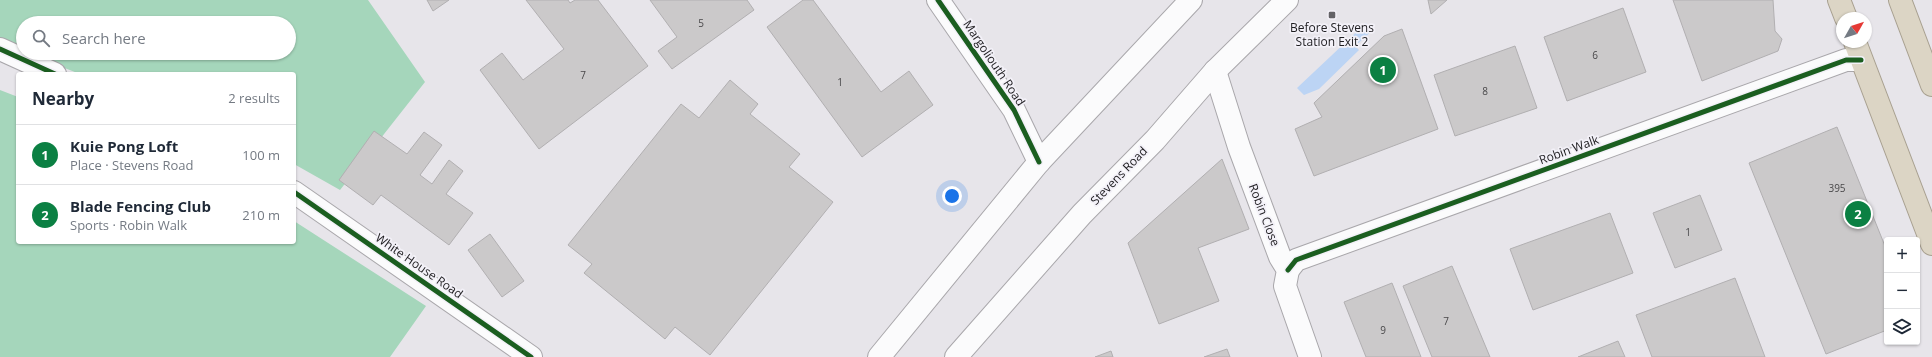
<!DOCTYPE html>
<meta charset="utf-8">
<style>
body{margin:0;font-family:"Open Sans",sans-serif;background:#f2f2f3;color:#1f2937}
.controls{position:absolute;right:12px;bottom:12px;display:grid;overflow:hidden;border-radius:4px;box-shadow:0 1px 3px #0004}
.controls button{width:36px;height:36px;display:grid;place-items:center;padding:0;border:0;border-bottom:1px solid #e0e1e3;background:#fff;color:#1f2937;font:20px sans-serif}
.compass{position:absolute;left:1836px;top:12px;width:36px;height:36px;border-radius:50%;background:#fff;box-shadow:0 1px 3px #0004;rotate:51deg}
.you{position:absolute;left:952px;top:196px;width:14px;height:14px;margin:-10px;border:3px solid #fff;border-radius:50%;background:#1a73e8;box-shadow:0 0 0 6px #1a73e833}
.badge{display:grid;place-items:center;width:26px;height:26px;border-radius:50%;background:#0b8043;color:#fff;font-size:13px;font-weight:700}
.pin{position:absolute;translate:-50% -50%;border:2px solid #fff;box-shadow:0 1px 4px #0006}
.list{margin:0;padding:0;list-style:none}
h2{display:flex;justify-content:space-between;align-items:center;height:52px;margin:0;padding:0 16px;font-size:17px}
h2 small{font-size:13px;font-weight:400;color:#747a83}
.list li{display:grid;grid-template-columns:26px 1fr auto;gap:12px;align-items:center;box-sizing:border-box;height:60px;padding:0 16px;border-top:1px solid #e0e1e3}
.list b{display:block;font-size:15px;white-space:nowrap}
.list p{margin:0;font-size:13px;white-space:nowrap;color:#747a83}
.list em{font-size:13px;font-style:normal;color:#747a83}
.icon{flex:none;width:22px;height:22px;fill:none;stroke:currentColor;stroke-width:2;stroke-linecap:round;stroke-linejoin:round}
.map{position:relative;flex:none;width:1932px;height:357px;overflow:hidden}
.search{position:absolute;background:#fff;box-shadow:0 1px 3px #0004;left:16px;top:16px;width:280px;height:44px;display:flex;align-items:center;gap:10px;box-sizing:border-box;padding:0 14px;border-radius:22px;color:#747a83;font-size:15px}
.panel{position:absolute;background:#fff;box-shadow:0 1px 3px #0004;left:16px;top:72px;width:280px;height:172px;border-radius:4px}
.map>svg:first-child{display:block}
.green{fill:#a5d6bb}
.water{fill:#bcd4f4}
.building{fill:#cbc9ca;stroke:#b1afb1}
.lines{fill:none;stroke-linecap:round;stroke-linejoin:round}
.street-casing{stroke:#a9a7ab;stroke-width:24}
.secondary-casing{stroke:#a9a7ab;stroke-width:24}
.highway-casing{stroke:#a8a090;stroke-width:24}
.street{stroke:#fbfbfc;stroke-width:22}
.secondary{stroke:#fbfbfc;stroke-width:22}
.highway{stroke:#dcd5c5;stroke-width:22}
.cycleway-casing{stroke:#f3f1f8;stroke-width:8}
.cycleway{stroke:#1b5e20;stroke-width:5}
.poi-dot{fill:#646367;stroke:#f3f1f8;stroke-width:1.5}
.labels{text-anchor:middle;stroke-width:3.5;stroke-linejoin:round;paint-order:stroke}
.number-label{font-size:10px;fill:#49484a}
.poi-label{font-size:12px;fill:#1e1d20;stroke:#f3f1f8}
.street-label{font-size:12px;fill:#1e1d20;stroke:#f3f1f8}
</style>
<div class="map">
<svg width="1932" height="357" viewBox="0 0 1932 357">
<rect width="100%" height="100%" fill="#e7e5ea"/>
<!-- green -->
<g class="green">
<path d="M0,0H368L425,82L340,190L294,164V74H80L26,53H289V23H23V52L0,43Z"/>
<path d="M0,90L18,97V242H294V221L426,306L390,357H0Z"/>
</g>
<!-- water -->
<path class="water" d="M1366,23L1373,30L1355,46L1359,50L1319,89L1304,95L1297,88Z"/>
<!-- building -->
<g class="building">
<path d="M427,0H449L433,11Z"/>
<path d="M526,0H568L570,3L575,0H598L648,66L539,149L480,70L502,53L523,80L564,49Z"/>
<path d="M650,0H747L754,10L672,69L658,51L677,37Z"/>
<path d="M803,0H813L881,92L909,71L933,105L862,157L767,27Z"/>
<path d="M1428,0H1447L1431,14Z"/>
<path d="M1673,0H1773L1775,31L1782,39L1778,51L1702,81Z"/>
<path d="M1623,8L1646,72L1567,101L1544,37Z"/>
<path d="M1402,29L1438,129L1314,176L1295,129L1322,117L1314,103L1384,36Z"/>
<path d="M1515,46L1537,108L1455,136L1434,75Z"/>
<path d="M730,80L758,104L750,114L800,154L789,167L833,202L710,355L675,327L665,339L584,273L592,264L568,245L681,104L699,118Z"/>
<path d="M1837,127L1887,251V330L1826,354L1749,163Z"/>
<path d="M374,131L407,154L424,132L442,145L420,175L432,184L449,160L463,171L446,194L473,213L449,245L381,195L373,205L339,180Z"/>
<path d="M1222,159L1249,229L1198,248L1219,301L1159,324L1128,243Z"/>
<path d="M1700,195L1722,250L1675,268L1653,213Z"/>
<path d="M1610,213L1633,273L1533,310L1510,249Z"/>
<path d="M490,234L524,281L502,297L468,250Z"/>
<path d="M1452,266L1490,357H1432L1403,286Z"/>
<path d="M1735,278L1765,357H1652L1636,315Z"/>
<path d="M1392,283L1421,357H1366L1344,302Z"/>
<path d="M1618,341L1625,357H1578Z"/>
<path d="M1227,349L1230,357H1204Z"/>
<path d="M1111,351L1113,357H1095Z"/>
</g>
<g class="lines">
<defs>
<g id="street">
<path d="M938,0L1014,110L1039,162"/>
<path d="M0,49L55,74"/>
<path d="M1215,71L1239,147L1280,257L1288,270L1285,286L1310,357"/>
<path d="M294,192L531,357"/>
<path d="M1288,270L1296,260L1846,60H1861"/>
</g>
<g id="secondary">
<path d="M879,357L1039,162L1191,0"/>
<path d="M956,357L1082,214L1155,140L1215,71L1287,0"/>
</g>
<g id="highway">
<path d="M1839,0L1846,18"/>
<path d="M1900,0L1932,85"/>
<path d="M1855,42L1932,244"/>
</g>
</defs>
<!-- street casing -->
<use href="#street" class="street-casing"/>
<!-- secondary casing -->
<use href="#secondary" class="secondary-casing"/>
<!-- highway casing -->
<use href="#highway" class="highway-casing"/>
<!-- street -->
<use href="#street" class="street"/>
<!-- secondary -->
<use href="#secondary" class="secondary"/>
<!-- highway -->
<use href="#highway" class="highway"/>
<defs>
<g id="cycleway">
<path d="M938,0L1014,110L1039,162"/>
<path d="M0,49L55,74"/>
<path d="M294,192L531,357"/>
<path d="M1288,270L1296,260L1846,60H1861"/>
</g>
</defs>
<!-- cycleway casing -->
<use href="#cycleway" class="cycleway-casing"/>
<!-- cycleway -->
<use href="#cycleway" class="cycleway"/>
</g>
<!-- markers -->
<rect class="poi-dot" x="1328" y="11" width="8" height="8" rx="2"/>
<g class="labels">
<!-- number labels -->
<g class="number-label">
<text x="701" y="27">5</text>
<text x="1595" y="59">6</text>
<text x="583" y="79">7</text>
<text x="840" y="86">1</text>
<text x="1485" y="95">8</text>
<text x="1837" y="192">395</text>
<text x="1688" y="236">1</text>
<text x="1446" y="325">7</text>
<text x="1383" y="334">9</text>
</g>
<!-- poi labels -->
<g class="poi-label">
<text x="1332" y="32">Before Stevens<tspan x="1332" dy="14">Station Exit 2</tspan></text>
</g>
<!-- street labels -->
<g class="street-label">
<text transform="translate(994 63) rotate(56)" y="4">Margoliouth Road</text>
<text transform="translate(1569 150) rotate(-20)" y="4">Robin Walk</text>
<text transform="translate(1119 176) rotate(-46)" y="4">Stevens Road</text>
<text transform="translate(1264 215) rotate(69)" y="4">Robin Close</text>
<text transform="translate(419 266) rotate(35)" y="4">White House Road</text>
</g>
</g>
</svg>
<div class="controls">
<button>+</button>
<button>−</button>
<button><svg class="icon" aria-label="layers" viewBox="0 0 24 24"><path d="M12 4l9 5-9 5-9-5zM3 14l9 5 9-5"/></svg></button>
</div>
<svg class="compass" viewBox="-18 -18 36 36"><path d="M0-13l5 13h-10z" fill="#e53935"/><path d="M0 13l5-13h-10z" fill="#747a83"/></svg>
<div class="you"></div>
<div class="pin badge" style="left:1383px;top:70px">1</div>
<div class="pin badge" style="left:1858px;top:214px">2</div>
<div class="search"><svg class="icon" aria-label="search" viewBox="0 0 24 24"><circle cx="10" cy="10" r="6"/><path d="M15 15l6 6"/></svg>Search here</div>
<section class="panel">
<h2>Nearby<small>2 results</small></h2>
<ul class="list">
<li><span class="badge">1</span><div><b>Kuie Pong Loft</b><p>Place · Stevens Road</p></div><em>100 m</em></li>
<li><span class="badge">2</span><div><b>Blade Fencing Club</b><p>Sports · Robin Walk</p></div><em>210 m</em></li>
</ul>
</section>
</div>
